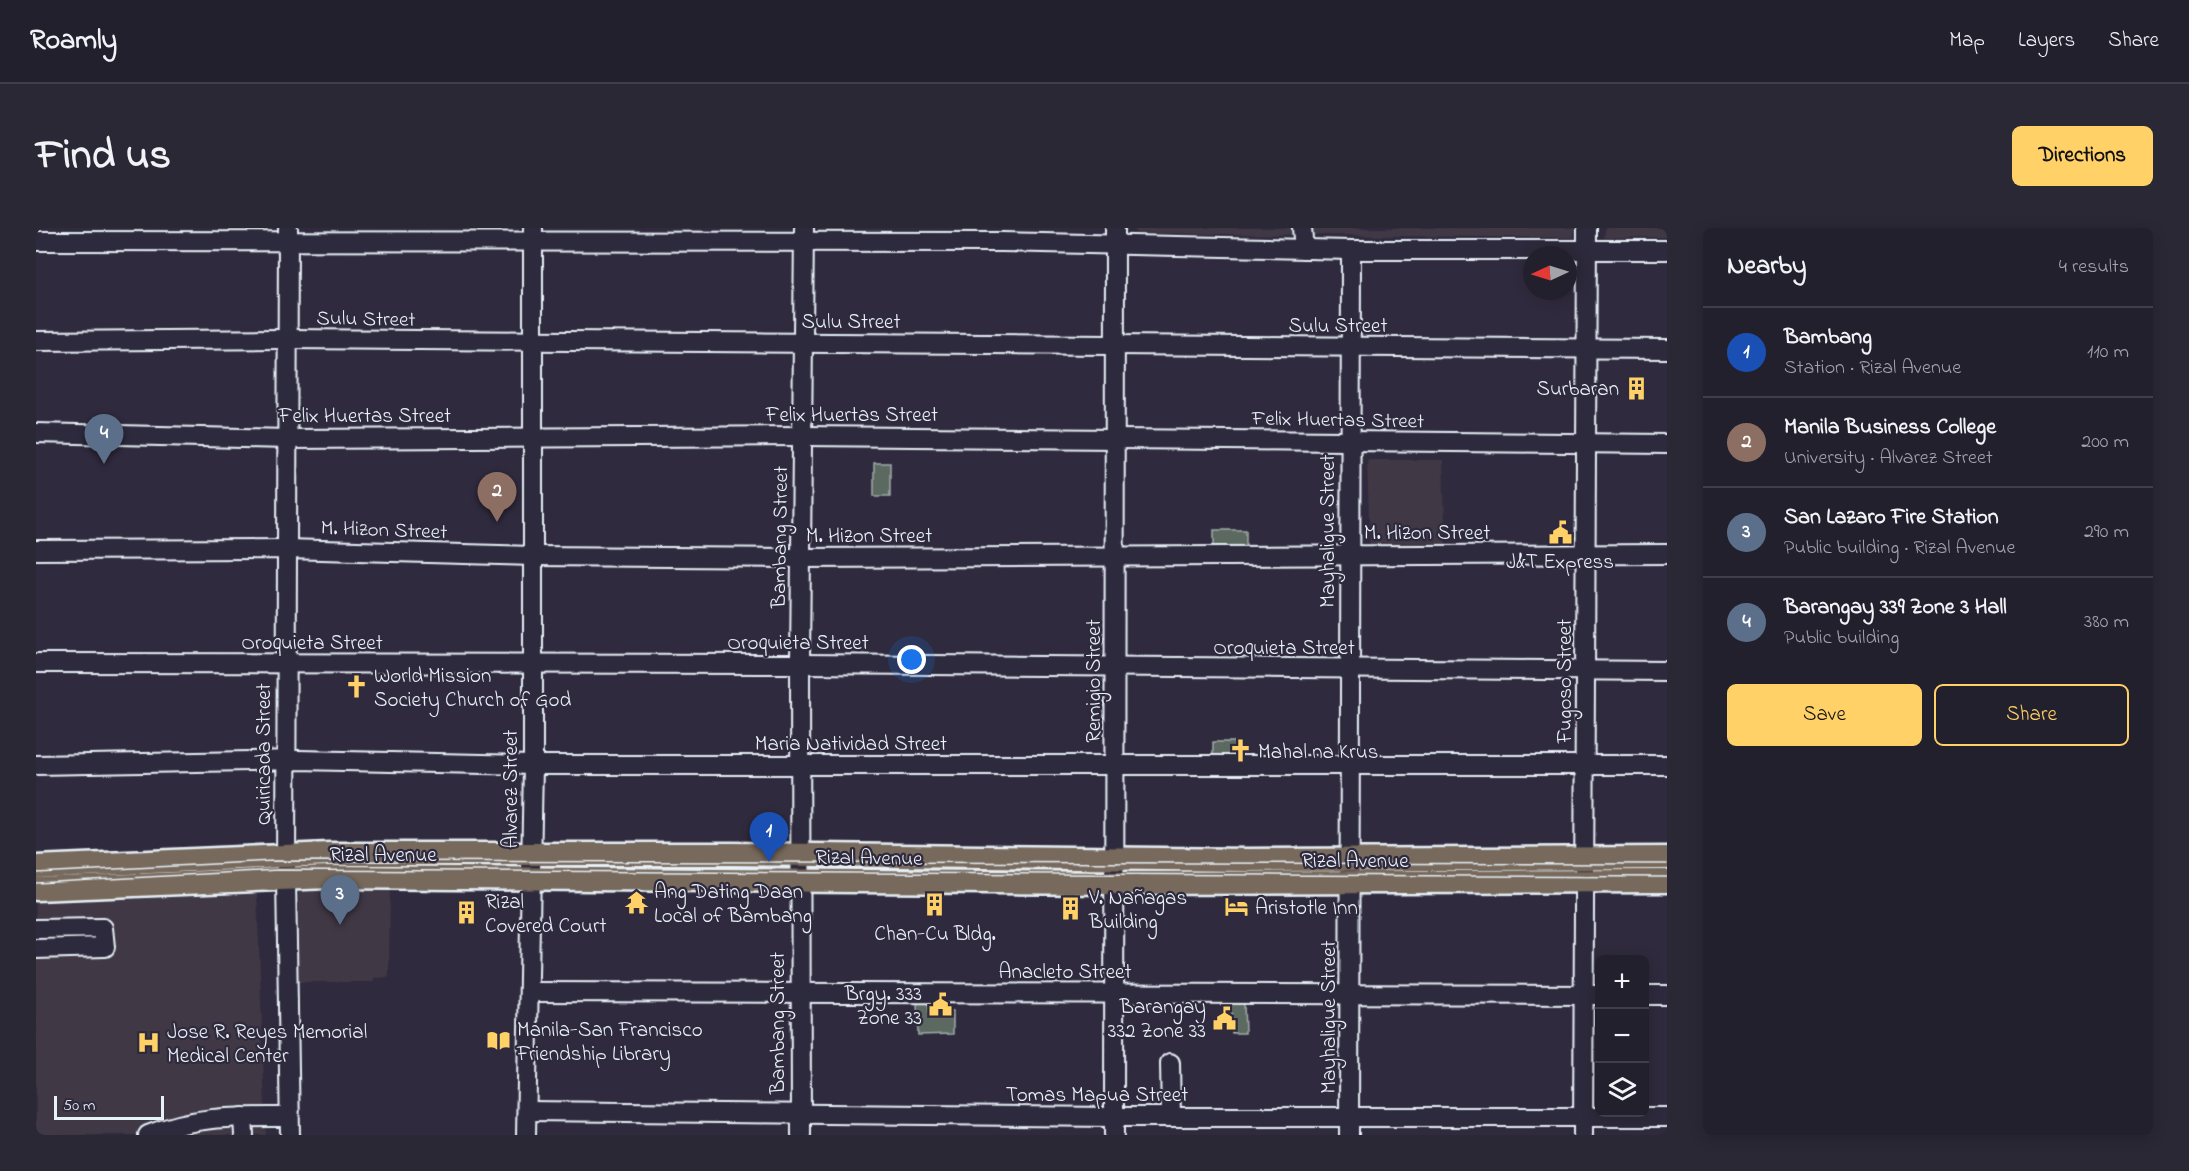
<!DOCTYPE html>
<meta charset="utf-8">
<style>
body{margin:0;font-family:"Indie Flower",sans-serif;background:#2b2836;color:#f1f3f6}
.controls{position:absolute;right:18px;bottom:18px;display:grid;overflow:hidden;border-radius:9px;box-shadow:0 3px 15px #0003}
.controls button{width:54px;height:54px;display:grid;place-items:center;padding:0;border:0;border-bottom:2px solid #403e4a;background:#23202e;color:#f1f3f6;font:30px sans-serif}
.compass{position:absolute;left:1487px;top:18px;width:54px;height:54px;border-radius:50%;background:#23202e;box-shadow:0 3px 15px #0003;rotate:266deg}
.scale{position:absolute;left:18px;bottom:15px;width:110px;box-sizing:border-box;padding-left:6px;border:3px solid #e8f1f8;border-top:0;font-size:16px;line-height:21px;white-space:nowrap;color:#e8f1f8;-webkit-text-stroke:4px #2f2a3d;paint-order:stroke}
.you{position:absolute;left:876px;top:432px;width:21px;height:21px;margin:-15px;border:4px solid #fff;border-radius:50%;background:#1a73e8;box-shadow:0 0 0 9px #1a73e833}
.badge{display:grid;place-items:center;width:39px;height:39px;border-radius:50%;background:#ffd166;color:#fff;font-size:20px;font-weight:700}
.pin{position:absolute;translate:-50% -50px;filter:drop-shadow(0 2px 3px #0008)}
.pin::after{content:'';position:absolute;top:32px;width:21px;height:18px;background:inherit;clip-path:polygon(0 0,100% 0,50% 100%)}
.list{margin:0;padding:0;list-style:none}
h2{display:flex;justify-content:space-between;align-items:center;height:78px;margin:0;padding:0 24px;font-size:26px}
h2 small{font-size:20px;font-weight:400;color:#a3a3aa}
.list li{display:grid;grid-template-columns:39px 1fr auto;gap:18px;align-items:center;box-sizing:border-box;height:90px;padding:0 24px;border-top:2px solid #403e4a}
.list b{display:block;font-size:22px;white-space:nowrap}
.list p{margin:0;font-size:20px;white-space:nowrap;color:#a3a3aa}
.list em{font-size:20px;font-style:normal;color:#a3a3aa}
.actions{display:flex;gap:12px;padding:18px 24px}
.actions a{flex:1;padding:14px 0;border:2px solid #ffd166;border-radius:9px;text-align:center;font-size:21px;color:#ffd166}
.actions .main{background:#ffd166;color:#111}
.icon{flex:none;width:33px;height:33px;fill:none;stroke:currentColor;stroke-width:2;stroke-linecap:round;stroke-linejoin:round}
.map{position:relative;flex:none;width:1631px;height:907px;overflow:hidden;border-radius:9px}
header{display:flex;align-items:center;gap:36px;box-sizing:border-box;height:84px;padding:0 30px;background:#23202e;border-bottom:2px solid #403e4a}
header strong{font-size:28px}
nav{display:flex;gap:33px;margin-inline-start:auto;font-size:21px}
.intro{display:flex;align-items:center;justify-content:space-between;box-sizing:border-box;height:144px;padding:0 36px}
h1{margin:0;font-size:42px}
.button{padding:15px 27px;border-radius:9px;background:#ffd166;color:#111;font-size:21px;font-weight:700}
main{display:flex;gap:36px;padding:0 36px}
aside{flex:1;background:#23202e;border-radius:9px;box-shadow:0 3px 15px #0003}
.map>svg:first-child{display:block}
.built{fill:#403745}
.green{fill:#5b6960;stroke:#a2adac;stroke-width:1.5}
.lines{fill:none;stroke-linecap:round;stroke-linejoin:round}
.minor-casing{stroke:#e8f1f8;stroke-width:22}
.major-casing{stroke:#e8f1f8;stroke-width:27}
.minor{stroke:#2f2a3d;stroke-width:18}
.major{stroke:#77695c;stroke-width:22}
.tram{stroke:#e8f1f8;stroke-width:1.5}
.labels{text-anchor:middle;stroke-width:4.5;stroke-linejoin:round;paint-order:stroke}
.street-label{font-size:21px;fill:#e8f1f8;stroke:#2f2a3d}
.poi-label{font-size:21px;fill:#e8f1f8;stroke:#2f2a3d;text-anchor:start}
</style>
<header>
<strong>Roamly</strong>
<nav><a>Map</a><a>Layers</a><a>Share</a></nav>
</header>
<div class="intro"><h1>Find us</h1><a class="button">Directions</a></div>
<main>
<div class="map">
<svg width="1631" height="907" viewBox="0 0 1631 907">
<rect width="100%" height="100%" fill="#2f2a3d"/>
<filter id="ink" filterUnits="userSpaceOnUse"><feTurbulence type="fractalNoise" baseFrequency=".0167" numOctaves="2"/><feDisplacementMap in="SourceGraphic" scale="12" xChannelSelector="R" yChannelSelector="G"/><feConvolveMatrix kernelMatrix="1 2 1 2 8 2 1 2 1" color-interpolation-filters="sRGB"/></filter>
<g filter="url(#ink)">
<!-- built -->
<g class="built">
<path d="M1099,0H1538V10L1100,5Z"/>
<path d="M1569,0H1631V9L1568,10Z"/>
<path d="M1331,232H1407L1410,324L1334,323Z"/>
<path d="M263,661L354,662L353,749L338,750V754H261Z"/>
<path d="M221,662L230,907H0V670Z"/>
</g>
<!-- green -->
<g class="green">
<rect x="838" y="235" width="16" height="33"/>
<rect x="1178" y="302" width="32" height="21"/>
<rect x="1177" y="514" width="22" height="17"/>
<path d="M892,771L893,784L917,783V806L882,807L881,772Z"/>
<path d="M1195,775H1208L1209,805H1196Z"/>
</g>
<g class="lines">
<defs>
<g id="minor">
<path d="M252,0L250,650L254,907"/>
<path d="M1266,0L1268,21"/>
<path d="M0,13L966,14L1315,22H1631"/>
<path d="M0,113L252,111L1631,121"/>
<path d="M0,205L252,211L767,208L1631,216"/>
<path d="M0,322L250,321L496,328L765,330L1631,326"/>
<path d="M0,435L764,436L1631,443"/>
<path d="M0,537L262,532L497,537H1631"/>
<path d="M0,701L67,700L69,719L0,721"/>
<path d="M494,764L1564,767"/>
<path d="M1608,767H1631"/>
<path d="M1134,835L1135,889"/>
<path d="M491,883L1078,889H1631"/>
<path d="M207,889L208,907"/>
<path d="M112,907C161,887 201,889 253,889"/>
<path d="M490,907L497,537V0"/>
<path d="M765,907L764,436L768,0"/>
<path d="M1078,907L1079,0"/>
<path d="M1313,907L1315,22"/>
<path d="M1547,907L1551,0"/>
</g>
<g id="major">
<path d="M0,639L293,626H697L1212,632L1631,630"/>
<path d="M0,661L293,649L1078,655L1631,653"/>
</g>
</defs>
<!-- minor casing -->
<use href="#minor" class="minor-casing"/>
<!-- major casing -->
<use href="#major" class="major-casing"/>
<!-- minor -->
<use href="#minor" class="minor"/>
<!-- major -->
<use href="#major" class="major"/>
<!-- tram -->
<g class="tram">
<path d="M0,645L238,633L1631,636"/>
<path d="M0,655L242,642L1631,649"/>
</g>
</g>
</g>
<!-- icons -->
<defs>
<symbol id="building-bare" viewBox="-9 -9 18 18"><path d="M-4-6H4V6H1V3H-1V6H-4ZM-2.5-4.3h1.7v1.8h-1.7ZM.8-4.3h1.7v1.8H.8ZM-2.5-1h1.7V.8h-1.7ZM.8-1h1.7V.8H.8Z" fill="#ffd166" stroke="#2f2a3d" stroke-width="2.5" paint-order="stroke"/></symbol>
<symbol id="civic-bare" viewBox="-9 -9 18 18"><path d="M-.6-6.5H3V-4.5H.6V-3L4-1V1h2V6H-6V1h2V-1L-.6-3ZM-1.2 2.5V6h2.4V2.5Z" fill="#ffd166" stroke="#2f2a3d" stroke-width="2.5" paint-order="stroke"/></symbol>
<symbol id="church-bare" viewBox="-9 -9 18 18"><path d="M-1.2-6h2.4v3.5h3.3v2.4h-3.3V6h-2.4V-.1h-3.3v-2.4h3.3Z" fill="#ffd166" stroke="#2f2a3d" stroke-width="2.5" paint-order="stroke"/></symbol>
<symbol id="temple-bare" viewBox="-9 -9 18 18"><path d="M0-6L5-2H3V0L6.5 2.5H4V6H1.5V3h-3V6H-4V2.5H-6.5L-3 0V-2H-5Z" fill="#ffd166" stroke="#2f2a3d" stroke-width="2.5" paint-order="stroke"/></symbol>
<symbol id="hotel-bare" viewBox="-9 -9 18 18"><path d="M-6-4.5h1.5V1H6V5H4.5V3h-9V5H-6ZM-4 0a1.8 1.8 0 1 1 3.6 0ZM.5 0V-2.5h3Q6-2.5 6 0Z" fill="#ffd166" stroke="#2f2a3d" stroke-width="2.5" paint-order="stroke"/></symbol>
<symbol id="library-bare" viewBox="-9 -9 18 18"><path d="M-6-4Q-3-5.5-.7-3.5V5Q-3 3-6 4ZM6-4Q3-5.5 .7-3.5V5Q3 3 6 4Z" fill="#ffd166" stroke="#2f2a3d" stroke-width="2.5" paint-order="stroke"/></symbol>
<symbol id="hospital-bare" viewBox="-9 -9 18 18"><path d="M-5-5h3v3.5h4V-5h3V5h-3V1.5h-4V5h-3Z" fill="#ffd166" stroke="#2f2a3d" stroke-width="2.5" paint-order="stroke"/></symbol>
</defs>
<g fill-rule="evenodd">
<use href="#building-bare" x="1584" y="144" width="33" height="33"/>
<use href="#civic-bare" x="1508" y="288" width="33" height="33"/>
<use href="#church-bare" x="304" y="442" width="33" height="33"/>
<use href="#church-bare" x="1188" y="506" width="33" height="33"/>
<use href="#temple-bare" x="584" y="658" width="33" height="33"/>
<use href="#building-bare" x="882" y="660" width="33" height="33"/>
<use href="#hotel-bare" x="1184" y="662" width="33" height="33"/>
<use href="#building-bare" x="1018" y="664" width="33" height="33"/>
<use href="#building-bare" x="414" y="668" width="33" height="33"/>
<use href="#civic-bare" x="888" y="760" width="33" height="33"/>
<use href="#civic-bare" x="1172" y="774" width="33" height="33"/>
<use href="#library-bare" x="446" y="796" width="33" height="33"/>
<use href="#hospital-bare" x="96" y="798" width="33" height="33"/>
</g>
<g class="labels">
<!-- street labels -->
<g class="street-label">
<text transform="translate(330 90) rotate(1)" y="7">Sulu Street</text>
<text x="815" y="100">Sulu Street</text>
<text x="1302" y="104">Sulu Street</text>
<text x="816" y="193">Felix Huertas Street</text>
<text x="329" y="194">Felix Huertas Street</text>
<text transform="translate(1302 191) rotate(1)" y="7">Felix Huertas Street</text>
<text transform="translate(348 301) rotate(2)" y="7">M. Hizon Street</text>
<text transform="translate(1291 303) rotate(-90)" y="7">Mayhaligue Street</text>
<text x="1391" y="311">M. Hizon Street</text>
<text x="833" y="314">M. Hizon Street</text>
<text transform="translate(743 309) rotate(-89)" y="7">Bambang Street</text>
<text x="276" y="421">Oroquieta Street</text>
<text x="762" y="421">Oroquieta Street</text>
<text x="1248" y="426">Oroquieta Street</text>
<text transform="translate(1057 453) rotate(-90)" y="7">Remigio Street</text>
<text transform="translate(1528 453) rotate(-90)" y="7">Fugoso Street</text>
<text x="815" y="522">Maria Natividad Street</text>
<text transform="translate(227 526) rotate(-90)" y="7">Quiricada Street</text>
<text transform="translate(474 561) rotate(-90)" y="7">Alvarez Street</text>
<text x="347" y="633">Rizal Avenue</text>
<text transform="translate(833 629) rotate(1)" y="7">Rizal Avenue</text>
<text x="1319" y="639">Rizal Avenue</text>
<text x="1029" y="750">Anacleto Street</text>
<text transform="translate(1292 789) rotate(-90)" y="7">Mayhaligue Street</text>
<text transform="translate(741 795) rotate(-90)" y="7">Bambang Street</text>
<text x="1061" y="873">Tomas Mapua Street</text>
</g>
<!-- poi labels -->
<g class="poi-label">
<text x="1583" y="167" text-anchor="end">Surbaran</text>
<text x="1524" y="340" text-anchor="middle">J&amp;T Express</text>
<text x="338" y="454">World Mission<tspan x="338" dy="24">Society Church of God</tspan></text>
<text x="1222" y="530">Mahal na Krus</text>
<text x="618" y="670">Ang Dating Daan<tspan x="618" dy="24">Local of Bambang</tspan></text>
<text x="1053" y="676">V. Nañagas<tspan x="1053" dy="24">Building</tspan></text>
<text x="449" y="680">Rizal<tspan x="449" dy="24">Covered Court</tspan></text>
<text x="1219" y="686">Aristotle Inn</text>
<text x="899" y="712" text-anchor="middle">Chan-Cu Bldg.</text>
<text x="886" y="772" text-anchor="end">Brgy. 333<tspan x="886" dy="24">Zone 33</tspan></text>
<text x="1170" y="785" text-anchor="end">Barangay<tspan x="1170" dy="24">332 Zone 33</tspan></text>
<text x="481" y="808">Manila-San Francisco<tspan x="481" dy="24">Friendship Library</tspan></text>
<text x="131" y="810">Jose R. Reyes Memorial<tspan x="131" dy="24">Medical Center</tspan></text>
</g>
</g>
</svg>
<div class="controls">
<button>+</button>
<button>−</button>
<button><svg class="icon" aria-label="layers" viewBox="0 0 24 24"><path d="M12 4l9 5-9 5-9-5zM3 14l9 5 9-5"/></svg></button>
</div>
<svg class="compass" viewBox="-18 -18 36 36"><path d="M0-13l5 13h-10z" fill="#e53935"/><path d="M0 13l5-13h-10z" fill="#a3a3aa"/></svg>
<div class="scale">50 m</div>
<div class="you"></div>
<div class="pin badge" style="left:733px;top:634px;background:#1a4fb4">1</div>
<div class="pin badge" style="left:461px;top:294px;background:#8d6e63">2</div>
<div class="pin badge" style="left:304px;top:697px;background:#5c6f8a">3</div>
<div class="pin badge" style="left:68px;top:236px;background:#5c6f8a">4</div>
</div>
<aside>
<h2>Nearby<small>4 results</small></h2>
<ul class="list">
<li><span class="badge" style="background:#1a4fb4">1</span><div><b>Bambang</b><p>Station · Rizal Avenue</p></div><em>110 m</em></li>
<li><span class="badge" style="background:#8d6e63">2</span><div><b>Manila Business College</b><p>University · Alvarez Street</p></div><em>200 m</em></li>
<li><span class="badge" style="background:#5c6f8a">3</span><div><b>San Lazaro Fire Station</b><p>Public building · Rizal Avenue</p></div><em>290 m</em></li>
<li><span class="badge" style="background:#5c6f8a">4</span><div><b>Barangay 339 Zone 3 Hall</b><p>Public building</p></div><em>380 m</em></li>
</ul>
<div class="actions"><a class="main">Save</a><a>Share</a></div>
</aside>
</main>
